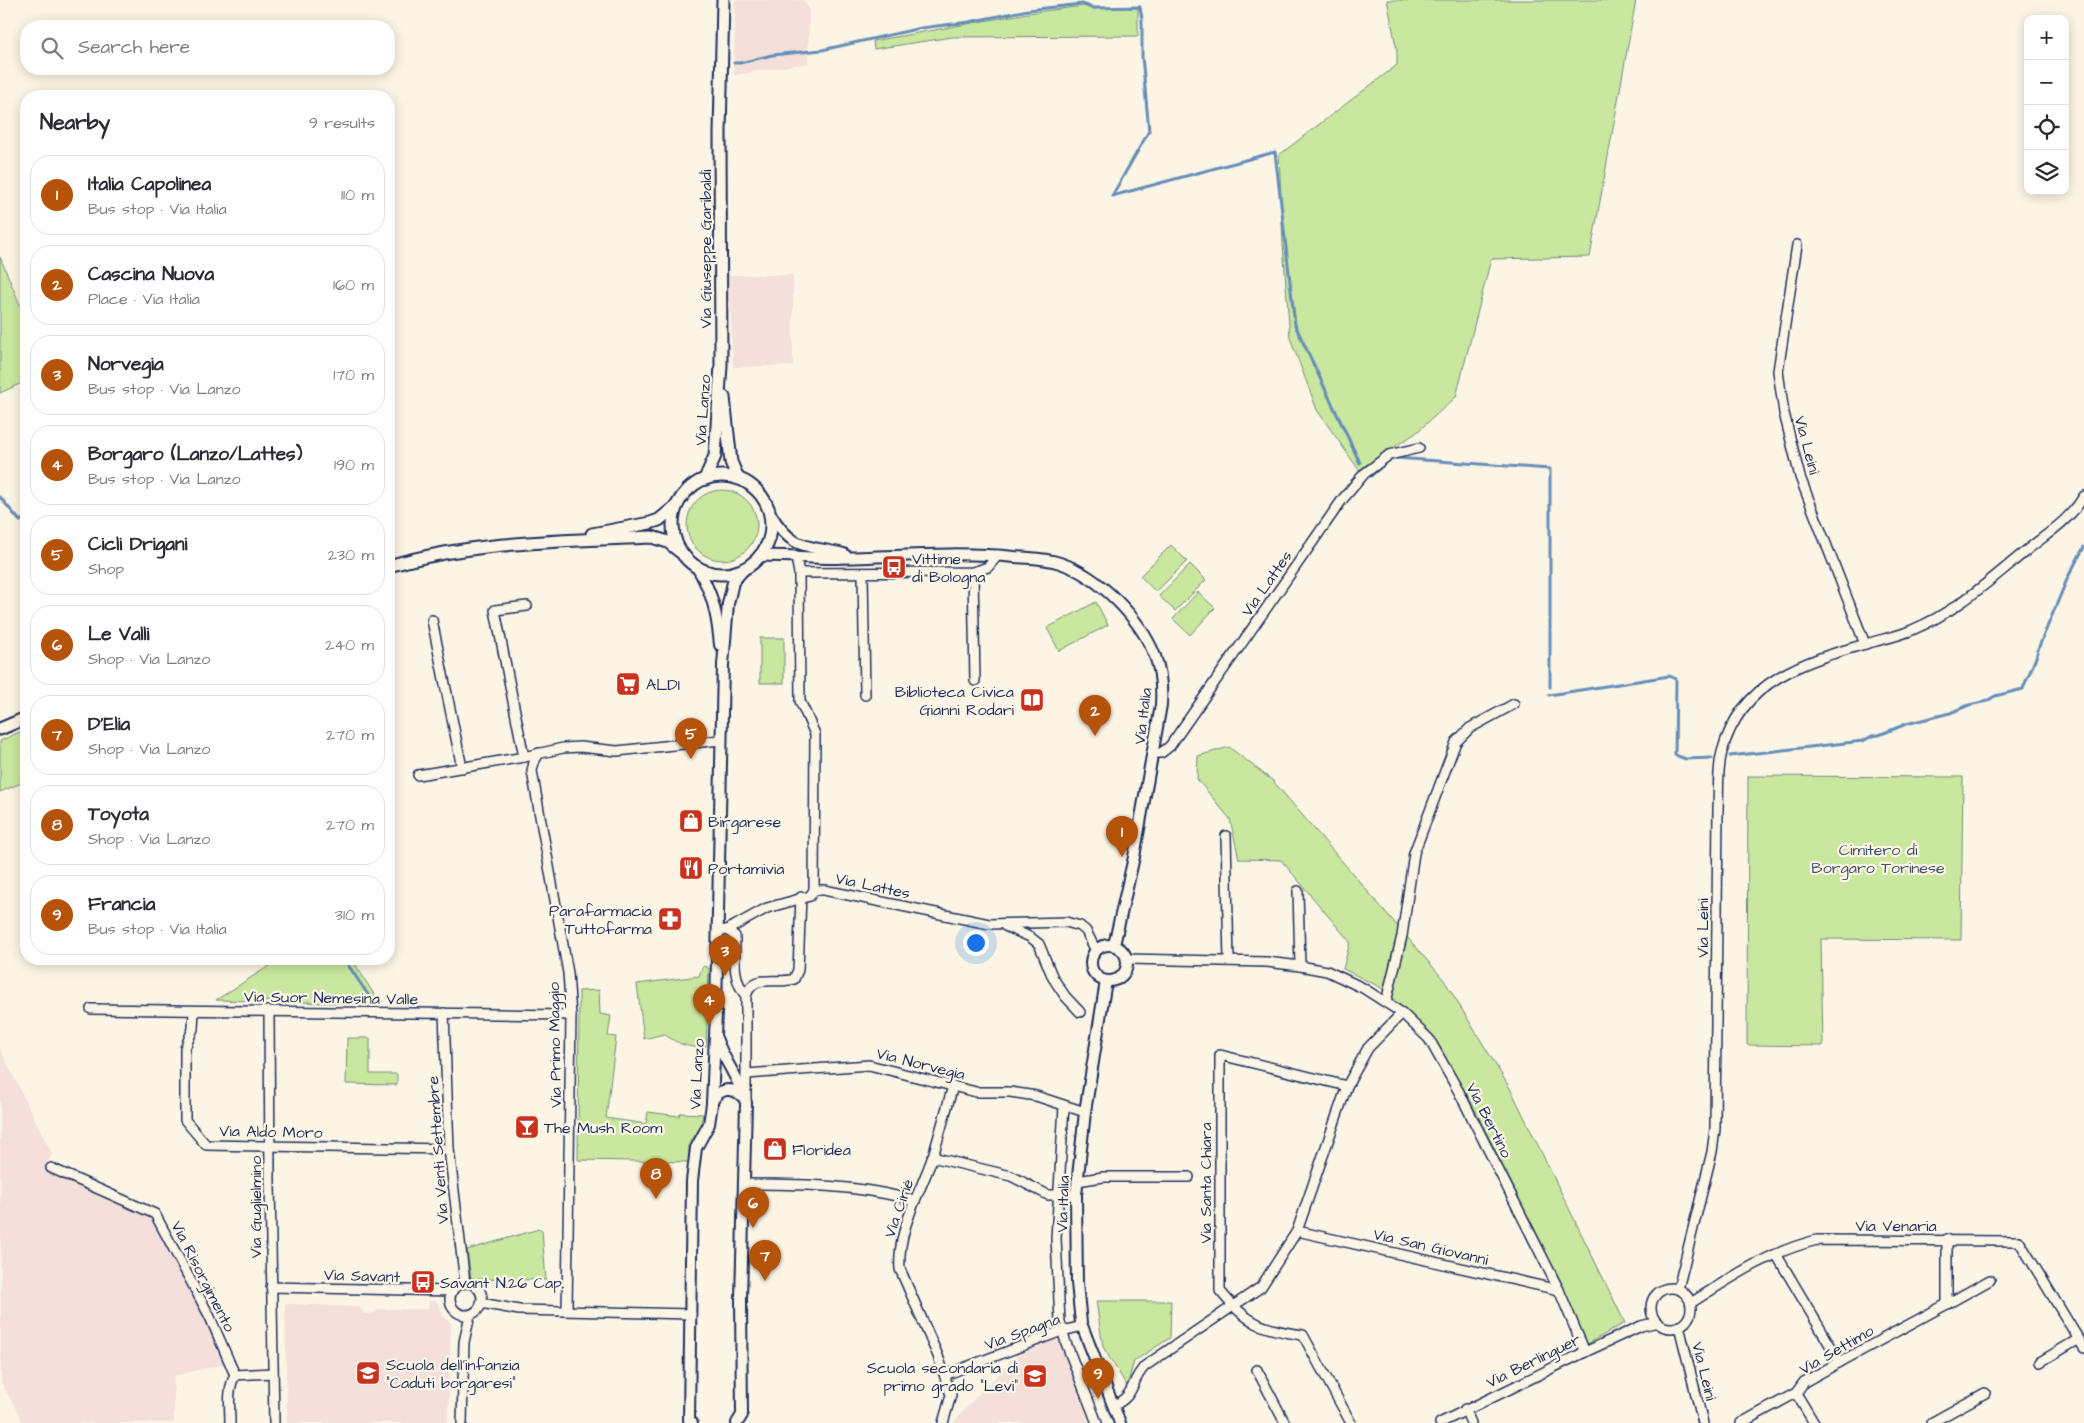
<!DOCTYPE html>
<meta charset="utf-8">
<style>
body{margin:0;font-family:"Architects Daughter",sans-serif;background:#f7f7f7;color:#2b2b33}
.controls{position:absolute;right:15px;top:15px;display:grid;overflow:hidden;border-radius:10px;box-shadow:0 2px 12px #0003}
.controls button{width:45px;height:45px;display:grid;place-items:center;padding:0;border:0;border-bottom:1px solid #e1e1e2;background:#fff;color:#2b2b33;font:25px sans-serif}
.you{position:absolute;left:975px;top:942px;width:18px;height:18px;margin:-12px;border:4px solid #fff;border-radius:50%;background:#1a73e8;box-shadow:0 0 0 8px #1a73e833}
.badge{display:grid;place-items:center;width:32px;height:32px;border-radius:50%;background:#b45309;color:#fff;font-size:16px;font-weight:700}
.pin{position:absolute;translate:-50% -41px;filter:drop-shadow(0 1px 2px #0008)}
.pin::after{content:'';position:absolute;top:26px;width:18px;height:15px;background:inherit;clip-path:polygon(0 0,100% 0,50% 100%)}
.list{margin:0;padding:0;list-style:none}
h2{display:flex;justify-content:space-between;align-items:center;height:65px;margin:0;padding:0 20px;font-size:21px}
h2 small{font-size:16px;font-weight:400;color:#7c7c81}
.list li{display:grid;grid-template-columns:32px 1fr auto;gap:15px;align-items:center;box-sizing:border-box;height:80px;margin:0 10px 10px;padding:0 10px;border:1px solid #e1e1e2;border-radius:20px}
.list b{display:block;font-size:19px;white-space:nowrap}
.list p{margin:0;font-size:16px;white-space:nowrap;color:#7c7c81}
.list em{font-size:16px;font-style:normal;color:#7c7c81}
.icon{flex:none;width:28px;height:28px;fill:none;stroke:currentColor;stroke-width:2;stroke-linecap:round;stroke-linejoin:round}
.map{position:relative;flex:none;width:2084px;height:1423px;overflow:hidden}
.search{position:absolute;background:#fff;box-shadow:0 2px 12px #0003;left:20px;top:20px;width:375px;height:55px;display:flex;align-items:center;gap:12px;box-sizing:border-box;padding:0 18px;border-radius:20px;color:#7c7c81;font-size:19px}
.panel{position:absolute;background:#fff;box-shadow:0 2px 12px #0003;left:20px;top:90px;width:375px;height:875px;border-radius:20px}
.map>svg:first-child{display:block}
.built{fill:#f4dfda}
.green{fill:#c9e79e;stroke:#728b7e}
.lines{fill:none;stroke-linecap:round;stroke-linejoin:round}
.stream{stroke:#658eb9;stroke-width:3}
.minor-casing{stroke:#1b2f5e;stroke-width:12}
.tertiary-casing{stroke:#1b2f5e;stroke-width:14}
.secondary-casing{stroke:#1b2f5e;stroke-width:15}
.minor{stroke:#fcf5e5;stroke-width:9}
.tertiary{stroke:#fcf5e5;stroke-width:10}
.secondary{stroke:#fcf5e5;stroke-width:11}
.labels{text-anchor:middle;stroke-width:4.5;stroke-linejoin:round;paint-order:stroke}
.street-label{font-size:16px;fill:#1b2f5e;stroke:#fcf5e5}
.poi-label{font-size:16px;fill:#1b2f5e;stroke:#fcf5e5;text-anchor:start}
.park-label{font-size:16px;fill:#3e546b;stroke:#fcf5e5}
</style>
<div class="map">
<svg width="2084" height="1423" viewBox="0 0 2084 1423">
<rect width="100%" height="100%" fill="#fcf5e5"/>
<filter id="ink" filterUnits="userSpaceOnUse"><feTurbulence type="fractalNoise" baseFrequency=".02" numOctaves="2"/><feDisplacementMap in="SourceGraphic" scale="10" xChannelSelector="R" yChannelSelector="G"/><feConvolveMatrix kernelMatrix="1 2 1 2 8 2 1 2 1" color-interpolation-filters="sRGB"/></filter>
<g filter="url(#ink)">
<!-- built -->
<g class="built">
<path d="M735,0H803L809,9L808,63L734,75Z"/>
<path d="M729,275H793V366L733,367Z"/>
<path d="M0,1049L52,1154L45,1168L154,1218L222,1349L224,1364L174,1376V1423H22L20,1415L1,1383Z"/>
<path d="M429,1301H436L445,1318L451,1323L448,1423H287L285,1304L359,1307L364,1314L374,1313L379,1309H428Z"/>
<path d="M1053,1339L1061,1342L1089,1423H953L981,1391L1016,1357Z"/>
</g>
<!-- green -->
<g class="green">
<path d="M1387,0H1636L1590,257L1491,259L1456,397L1416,433L1359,470L1317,410L1290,338L1283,245L1279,155L1397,65V51Z"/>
<path d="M1083,6L1091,9L1138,7V36L952,37L874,49L873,41L1028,13Z"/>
<path d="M0,257L26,319V381L0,393Z"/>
<circle cx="722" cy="525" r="35"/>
<path d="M1171,545L1187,561L1156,592L1140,576Z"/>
<path d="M1190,564L1206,580L1175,611L1159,596Z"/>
<path d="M1198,592L1215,608L1190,635L1173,619Z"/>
<path d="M1096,602L1108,625L1059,651L1047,628Z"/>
<rect x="760" y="638" width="24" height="45"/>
<path d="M26,729V781L0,792V741Z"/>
<path d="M1229,747L1273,781L1444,980L1511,1090L1625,1323L1587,1344L1543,1246L1472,1104L1433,1035L1380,987L1343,969L1350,942L1281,860L1239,859L1230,819L1197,779L1198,756Z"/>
<path d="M1748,776L1963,777L1961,940L1821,939L1823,1046L1747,1045Z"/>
<path d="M280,959H352L380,1004L216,1000Z"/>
<path d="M704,966L709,968L706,1046C691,1050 676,1043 664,1034L644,1039L637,984L699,976L702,968Z"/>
<path d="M599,990L600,1014L611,1016L608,1036L616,1037L606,1118L646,1124L648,1112L679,1116L680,1113L703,1114L700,1128L689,1144V1162L578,1160L579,991Z"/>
<path d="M347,1038H370V1074H397V1085L346,1084Z"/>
<path d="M539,1229L542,1231L546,1280L471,1279L467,1250Z"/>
<path d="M1096,1301H1171L1170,1338L1134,1361L1127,1386L1103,1347Z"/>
</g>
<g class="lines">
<!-- stream -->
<g class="stream">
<path d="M734,63H740L772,55L822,50L921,28L969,22L1028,10L1082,4L1094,8L1140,7L1142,19V56L1149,131L1112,196L1275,152L1295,325L1360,463"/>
<path d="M1371,476L1389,460L1396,458L1550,469V687"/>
<path d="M0,497L20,521L26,517"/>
<path d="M1549,695L1669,676L1676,679L1675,755L1686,759L1712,758"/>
<path d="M1730,756L1863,741L1872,736L1879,735L1906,724L1950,713L1969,705L1987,701L1995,696L2023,689C2027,676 2037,660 2038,649L2068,577L2084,547"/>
<path d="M344,959L371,999"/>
</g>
<defs>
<g id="minor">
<path d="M1797,245L1778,371L1784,413L1800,477L1865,644"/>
<path d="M796,558L799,573L800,701L815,734L814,890"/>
<path d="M973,572L975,681"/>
<path d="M799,573L973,572L988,567L998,555"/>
<path d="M863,573L865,695"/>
<path d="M432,620L462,768"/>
<path d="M539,753L534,762L532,771L568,973L571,1015L567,1310"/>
<path d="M1152,753H1161L1170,746L1342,500L1364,474L1389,455L1419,448"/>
<path d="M524,757L495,610L527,606"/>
<path d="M418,775L524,757L563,748L580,747L617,751L721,740"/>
<path d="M1226,836L1229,961"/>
<path d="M1298,891L1300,966"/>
<path d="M1005,926L1030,937L1039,944L1053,978L1065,996L1080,1012"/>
<path d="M727,930L735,936C735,958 732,979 746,996"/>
<path d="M717,931L727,930L767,908L810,896L814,890H824L989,924L1066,922L1080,926L1086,931L1096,951"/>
<path d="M1127,959L1267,962L1300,966L1327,971L1363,988L1402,1013L1429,1039L1459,1092L1559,1290L1585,1352"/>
<path d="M1386,1002L1402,936L1414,853L1456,742L1470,728L1514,704"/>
<path d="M91,1009L571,1015"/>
<path d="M194,1011L193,1029L185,1048V1120L206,1145L449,1149"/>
<path d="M269,1011L270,1181L274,1423"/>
<path d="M444,1013L449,1149L465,1283"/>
<path d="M747,1074L869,1065L976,1092H1010L1036,1096L1085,1112"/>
<path d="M1347,1086L1220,1055V1291C1246,1323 1263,1330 1303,1335L1351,1423"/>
<path d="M746,1100V996C753,972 776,985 794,979L798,970L801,897"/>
<path d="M1064,1106L1056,1238L1060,1322L1066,1343L1097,1423"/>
<path d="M932,1157L1011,1176L1048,1195H1076"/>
<path d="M51,1168L155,1214L210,1317L235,1375L273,1373"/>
<path d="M1077,1181L1103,1177H1189"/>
<path d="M744,1184C800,1184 862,1185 915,1201"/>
<path d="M1297,1231L1559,1290"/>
<path d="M1776,1254L1840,1362"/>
<circle cx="466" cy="1299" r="16"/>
<path d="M271,1287L452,1291"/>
<circle cx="1671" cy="1308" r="20"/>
<path d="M1678,1289L1712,1152L1715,1129L1718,809C1719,791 1717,770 1722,752C1741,680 1805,661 1869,643C1883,639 1899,636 1912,630C1956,612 1990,580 2027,550C2048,533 2070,520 2084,496"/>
<path d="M481,1303L519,1310L691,1314"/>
<path d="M1691,1303C1730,1278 1771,1251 1817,1240L2019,1241L2084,1348"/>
<path d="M1947,1304L1990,1280"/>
<path d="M1679,1326L1703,1423"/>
<path d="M2040,1362L2079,1339"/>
<path d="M1257,1370L1285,1423"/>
<path d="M945,1375L1059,1332L1082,1326"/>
<path d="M1796,1393L1814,1423"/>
<path d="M1113,1406C1137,1394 1129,1383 1145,1366L1261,1287L1297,1231L1347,1086L1368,1048L1402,1013"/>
<path d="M1465,1409L1471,1423"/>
<path d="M230,1423C230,1407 227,1390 235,1375"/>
<path d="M462,1423L464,1342L470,1315"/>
<path d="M943,1423L951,1395L938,1356L900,1269C897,1229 920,1194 933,1156C940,1133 946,1110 953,1086"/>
<path d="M1440,1423L1585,1352L1641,1326L1658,1322"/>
<path d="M1741,1423L1796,1393L1804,1382L1840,1362L1947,1304V1239"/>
<path d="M1931,1423L1985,1393"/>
</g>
<g id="tertiary">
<path d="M771,515C793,551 807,545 844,554"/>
<path d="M760,556C784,555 808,558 832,558C893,557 954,551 1015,557C1029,558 1046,558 1060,563C1099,576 1140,618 1155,656C1161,672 1162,689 1161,705L1134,857L1114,945"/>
<path d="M697,567C713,594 717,614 720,645"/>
<circle cx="1109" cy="963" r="18"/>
<path d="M1106,981L1085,1112L1076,1195L1077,1283L1081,1323L1120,1423"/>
<path d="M716,1038C724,1061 740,1080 746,1103L741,1299L742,1415L737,1423"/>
<path d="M712,1102C719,1088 732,1086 743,1097"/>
<path d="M692,1423L689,1420L692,1181L696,1148L709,1124L712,1104L716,1012L723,665L728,604L733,582L744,569"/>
</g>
<g id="secondary">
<path d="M724,397L731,462L738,478"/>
<circle cx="722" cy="525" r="49"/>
<path d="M705,479L715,456L721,365L720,133L723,0"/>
<path d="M592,534L650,523L659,520L676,506"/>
<path d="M389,566C474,541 565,541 652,537L668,542L679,551"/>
<path d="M0,729L26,718"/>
</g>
</defs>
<!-- minor casing -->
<use href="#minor" class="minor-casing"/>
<!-- tertiary casing -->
<use href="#tertiary" class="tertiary-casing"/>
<!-- secondary casing -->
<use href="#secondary" class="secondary-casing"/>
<!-- minor -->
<use href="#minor" class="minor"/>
<!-- tertiary -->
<use href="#tertiary" class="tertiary"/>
<!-- secondary -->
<use href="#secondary" class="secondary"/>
</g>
</g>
<!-- icons -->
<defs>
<symbol id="bus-square" viewBox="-11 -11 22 22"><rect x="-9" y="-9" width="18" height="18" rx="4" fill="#c8321e" stroke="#fcf5e5"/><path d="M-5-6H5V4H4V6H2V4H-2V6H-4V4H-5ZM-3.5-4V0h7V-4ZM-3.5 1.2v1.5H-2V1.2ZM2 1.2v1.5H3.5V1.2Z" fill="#fff"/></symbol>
<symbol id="supermarket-square" viewBox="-11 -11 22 22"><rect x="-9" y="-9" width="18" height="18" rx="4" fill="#c8321e" stroke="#fcf5e5"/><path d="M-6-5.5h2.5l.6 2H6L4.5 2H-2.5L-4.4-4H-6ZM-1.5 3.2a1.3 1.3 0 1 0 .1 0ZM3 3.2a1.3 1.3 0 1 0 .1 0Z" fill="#fff"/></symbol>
<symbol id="library-square" viewBox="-11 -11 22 22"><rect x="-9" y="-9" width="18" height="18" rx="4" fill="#c8321e" stroke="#fcf5e5"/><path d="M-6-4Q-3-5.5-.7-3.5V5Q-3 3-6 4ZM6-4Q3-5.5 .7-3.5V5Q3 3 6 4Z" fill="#fff"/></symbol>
<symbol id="shop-square" viewBox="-11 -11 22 22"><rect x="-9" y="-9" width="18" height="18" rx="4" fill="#c8321e" stroke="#fcf5e5"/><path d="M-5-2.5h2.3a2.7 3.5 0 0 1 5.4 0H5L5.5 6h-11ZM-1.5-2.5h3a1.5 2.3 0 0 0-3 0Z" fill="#fff"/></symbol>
<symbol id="restaurant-square" viewBox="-11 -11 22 22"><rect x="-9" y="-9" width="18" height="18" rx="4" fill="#c8321e" stroke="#fcf5e5"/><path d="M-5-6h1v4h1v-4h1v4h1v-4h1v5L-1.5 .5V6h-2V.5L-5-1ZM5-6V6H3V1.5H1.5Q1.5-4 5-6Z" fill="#fff"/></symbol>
<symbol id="pharmacy-square" viewBox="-11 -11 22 22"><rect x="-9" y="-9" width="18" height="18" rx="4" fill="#c8321e" stroke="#fcf5e5"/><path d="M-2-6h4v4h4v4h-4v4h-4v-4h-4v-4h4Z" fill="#fff"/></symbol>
<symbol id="bar-square" viewBox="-11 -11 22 22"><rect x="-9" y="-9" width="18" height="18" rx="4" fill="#c8321e" stroke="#fcf5e5"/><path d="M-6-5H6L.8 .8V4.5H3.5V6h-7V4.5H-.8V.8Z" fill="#fff"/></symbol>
<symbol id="school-square" viewBox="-11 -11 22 22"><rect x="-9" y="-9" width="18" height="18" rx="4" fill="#c8321e" stroke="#fcf5e5"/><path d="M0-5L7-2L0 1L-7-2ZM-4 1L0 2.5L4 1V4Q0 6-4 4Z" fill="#fff"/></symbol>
</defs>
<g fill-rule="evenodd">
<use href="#bus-square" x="880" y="553" width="28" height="28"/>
<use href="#supermarket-square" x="614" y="670" width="28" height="28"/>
<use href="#library-square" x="1018" y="686" width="28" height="28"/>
<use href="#shop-square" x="677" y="807" width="28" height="28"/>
<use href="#restaurant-square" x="677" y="854" width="28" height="28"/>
<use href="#pharmacy-square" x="656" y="905" width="28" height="28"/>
<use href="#bar-square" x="513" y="1113" width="28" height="28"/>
<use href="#shop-square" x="761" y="1135" width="28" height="28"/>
<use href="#bus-square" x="409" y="1268" width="28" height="28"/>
<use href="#school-square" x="354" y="1359" width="28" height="28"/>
<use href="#school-square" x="1021" y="1362" width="28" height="28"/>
</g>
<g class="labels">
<!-- street labels -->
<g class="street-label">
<text transform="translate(705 249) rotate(-90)" y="6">Via Giuseppe Garibaldi</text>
<text transform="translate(702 410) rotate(-86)" y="6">Via Lanzo</text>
<text transform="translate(1808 445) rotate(75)" y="6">Via Leinì</text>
<text transform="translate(1266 583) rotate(-55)" y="6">Via Lattes</text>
<text transform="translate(1142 716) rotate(-83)" y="6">Via Italia</text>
<text transform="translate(873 885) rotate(12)" y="6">Via Lattes</text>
<text transform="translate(1702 928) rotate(-90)" y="6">Via Leinì</text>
<text transform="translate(331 997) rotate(1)" y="6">Via Suor Nemesina Valle</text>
<text transform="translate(554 1045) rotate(-91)" y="6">Via Primo Maggio</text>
<text transform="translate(921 1063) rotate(14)" y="6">Via Norvegia</text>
<text transform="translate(696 1074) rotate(-87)" y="6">Via Lanzo</text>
<text transform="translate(1490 1120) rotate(63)" y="6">Via Bertino</text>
<text transform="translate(271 1131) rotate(1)" y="6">Via Aldo Moro</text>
<text transform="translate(437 1150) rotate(-94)" y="6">Via Venti Settembre</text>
<text transform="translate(1205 1183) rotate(-90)" y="6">Via Santa Chiara</text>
<text transform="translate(1062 1204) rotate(-88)" y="6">Via Italia</text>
<text transform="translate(255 1207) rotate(-90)" y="6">Via Guglielmino</text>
<text transform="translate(898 1208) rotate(-71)" y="6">Via Ciriè</text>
<text x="1896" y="1231">Via Venaria</text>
<text transform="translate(1431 1246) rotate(13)" y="6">Via San Giovanni</text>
<text transform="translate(362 1275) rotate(2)" y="6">Via Savant</text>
<text transform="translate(204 1276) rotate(63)" y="6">Via Risorgimento</text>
<text transform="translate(1022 1331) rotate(-20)" y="6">Via Spagna</text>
<text transform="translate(1836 1349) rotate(-30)" y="6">Via Settimo</text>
<text transform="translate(1533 1360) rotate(-26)" y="6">Via Berlinguer</text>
<text transform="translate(1705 1371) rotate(76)" y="6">Via Leinì</text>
</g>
<!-- poi labels -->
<g class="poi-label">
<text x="912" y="564">Vittime<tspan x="912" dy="18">di Bologna</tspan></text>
<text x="646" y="690">ALDI</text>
<text x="1014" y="697" text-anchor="end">Biblioteca Civica<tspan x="1014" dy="18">Gianni Rodari</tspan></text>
<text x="708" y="827">Birgarese</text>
<text x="708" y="874">Portamivia</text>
<text x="652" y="916" text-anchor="end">Parafarmacia<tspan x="652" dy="18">Tuttofarma</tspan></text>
<text x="544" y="1133">The Mush Room</text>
<text x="792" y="1155">Floridea</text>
<text x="440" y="1288">Savant N.26 Cap.</text>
<text x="386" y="1370">Scuola dell'infanzia<tspan x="386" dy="18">"Caduti borgaresi"</tspan></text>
<text x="1018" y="1373" text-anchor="end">Scuola secondaria di<tspan x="1018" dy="18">primo grado "Levi"</tspan></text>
</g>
<!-- park labels -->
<g class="park-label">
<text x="1878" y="855">Cimitero di<tspan x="1878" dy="18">Borgaro Torinese</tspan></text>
</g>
</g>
</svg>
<div class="controls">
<button>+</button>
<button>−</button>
<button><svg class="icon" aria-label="locate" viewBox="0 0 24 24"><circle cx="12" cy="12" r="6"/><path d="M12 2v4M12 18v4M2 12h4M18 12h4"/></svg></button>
<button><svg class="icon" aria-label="layers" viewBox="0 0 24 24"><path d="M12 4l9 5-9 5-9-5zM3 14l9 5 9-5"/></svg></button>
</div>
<div class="you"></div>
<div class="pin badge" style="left:1122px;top:857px">1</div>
<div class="pin badge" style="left:1095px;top:736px">2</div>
<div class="pin badge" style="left:725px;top:976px">3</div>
<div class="pin badge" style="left:709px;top:1025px">4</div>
<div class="pin badge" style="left:691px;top:759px">5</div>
<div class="pin badge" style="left:753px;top:1228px">6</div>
<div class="pin badge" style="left:765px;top:1281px">7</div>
<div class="pin badge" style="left:656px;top:1199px">8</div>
<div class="pin badge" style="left:1098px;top:1399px">9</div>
<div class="search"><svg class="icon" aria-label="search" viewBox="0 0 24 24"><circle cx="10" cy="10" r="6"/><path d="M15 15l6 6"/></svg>Search here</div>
<section class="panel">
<h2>Nearby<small>9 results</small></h2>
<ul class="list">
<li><span class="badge">1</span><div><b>Italia Capolinea</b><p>Bus stop · Via Italia</p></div><em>110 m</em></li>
<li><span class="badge">2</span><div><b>Cascina Nuova</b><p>Place · Via Italia</p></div><em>160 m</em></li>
<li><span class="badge">3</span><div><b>Norvegia</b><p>Bus stop · Via Lanzo</p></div><em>170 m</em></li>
<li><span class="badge">4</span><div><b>Borgaro (Lanzo/Lattes)</b><p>Bus stop · Via Lanzo</p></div><em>190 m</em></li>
<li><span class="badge">5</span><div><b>Cicli Drigani</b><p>Shop</p></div><em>230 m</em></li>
<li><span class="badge">6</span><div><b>Le Valli</b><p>Shop · Via Lanzo</p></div><em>240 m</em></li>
<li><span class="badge">7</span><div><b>D'Elia</b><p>Shop · Via Lanzo</p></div><em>270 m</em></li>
<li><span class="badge">8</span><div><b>Toyota</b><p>Shop · Via Lanzo</p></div><em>270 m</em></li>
<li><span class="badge">9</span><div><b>Francia</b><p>Bus stop · Via Italia</p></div><em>310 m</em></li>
</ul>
</section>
</div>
